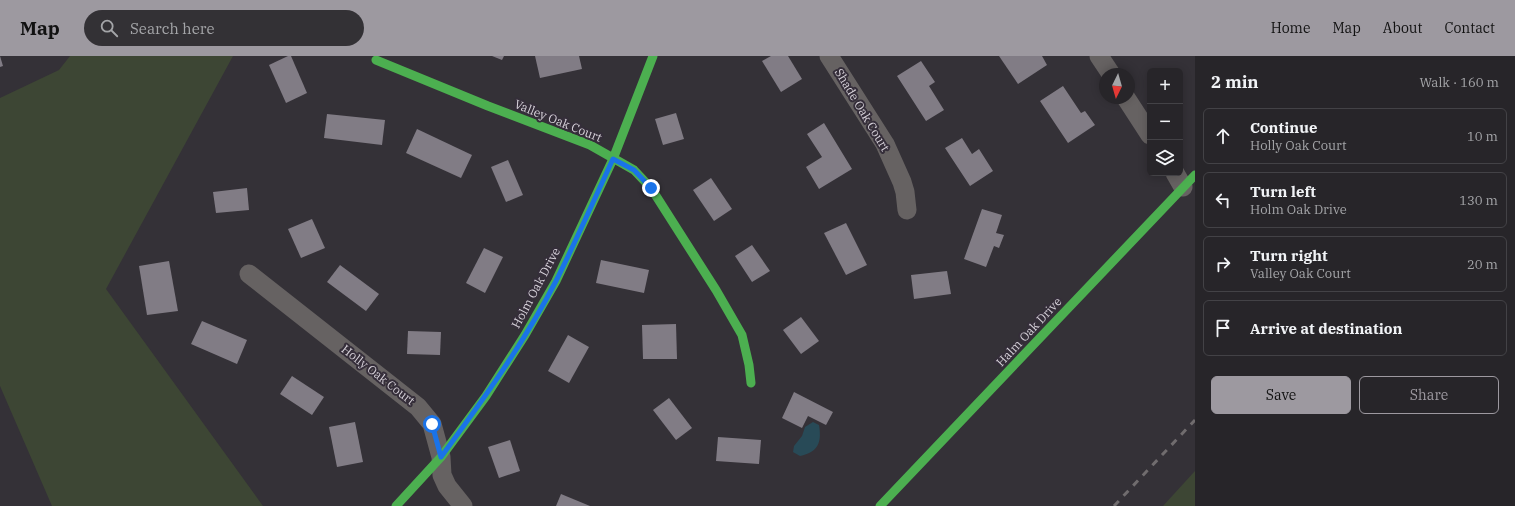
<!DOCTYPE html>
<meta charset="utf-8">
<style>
body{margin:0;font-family:"IBM Plex Serif",serif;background:#333135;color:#f1f3f6}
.controls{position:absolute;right:12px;top:12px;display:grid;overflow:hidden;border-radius:6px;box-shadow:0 2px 10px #0003}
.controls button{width:36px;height:36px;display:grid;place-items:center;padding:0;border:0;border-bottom:1px solid #434246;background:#272529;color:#f1f3f6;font:20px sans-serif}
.compass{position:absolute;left:1099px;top:12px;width:36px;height:36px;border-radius:50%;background:#272529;box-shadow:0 2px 10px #0003;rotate:185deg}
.stop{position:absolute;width:12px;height:12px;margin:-9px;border:3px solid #1a73e8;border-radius:50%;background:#fff}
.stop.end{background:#1a73e8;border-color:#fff;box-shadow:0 1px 4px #0008}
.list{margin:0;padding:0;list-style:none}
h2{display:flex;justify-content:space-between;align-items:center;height:52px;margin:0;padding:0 16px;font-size:17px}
h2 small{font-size:13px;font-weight:400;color:#a4a5a8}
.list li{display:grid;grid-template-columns:26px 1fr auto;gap:12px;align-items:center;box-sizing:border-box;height:56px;margin:0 8px 8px;padding:0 8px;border:1px solid #434246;border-radius:6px}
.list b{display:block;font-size:15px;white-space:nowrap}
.list p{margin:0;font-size:13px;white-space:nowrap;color:#a4a5a8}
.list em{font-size:13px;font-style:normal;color:#a4a5a8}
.actions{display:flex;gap:8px;padding:12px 16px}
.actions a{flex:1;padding:9px 0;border:1px solid #9d99a0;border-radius:6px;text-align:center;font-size:14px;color:#9d99a0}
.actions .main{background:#9d99a0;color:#111}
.icon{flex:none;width:22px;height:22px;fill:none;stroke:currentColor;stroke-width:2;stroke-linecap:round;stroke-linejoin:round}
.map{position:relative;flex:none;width:1195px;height:450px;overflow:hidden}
header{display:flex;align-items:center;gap:24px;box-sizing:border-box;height:56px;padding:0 20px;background:#9d99a0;color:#111}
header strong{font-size:19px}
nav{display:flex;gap:22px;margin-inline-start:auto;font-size:14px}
.search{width:280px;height:36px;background:#333135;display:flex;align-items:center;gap:10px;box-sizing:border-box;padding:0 14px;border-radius:22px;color:#a4a5a8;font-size:15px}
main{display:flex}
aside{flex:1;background:#272529}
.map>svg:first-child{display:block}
.green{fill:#3d4634}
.water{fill:#284a57}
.building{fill:#817c85}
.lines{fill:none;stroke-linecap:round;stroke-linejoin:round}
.street{stroke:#666262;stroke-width:19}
.fast{stroke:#4caf50;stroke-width:9}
.rail{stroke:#706c6e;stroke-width:3;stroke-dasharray:7 7;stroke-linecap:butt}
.route{stroke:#1a73e8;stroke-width:5}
.labels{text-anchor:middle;stroke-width:4;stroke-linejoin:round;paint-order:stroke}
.street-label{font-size:12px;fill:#d6d1d9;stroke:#352e3a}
</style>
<header>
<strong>Map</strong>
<div class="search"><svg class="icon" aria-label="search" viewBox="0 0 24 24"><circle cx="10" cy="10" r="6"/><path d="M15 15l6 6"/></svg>Search here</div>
<nav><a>Home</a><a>Map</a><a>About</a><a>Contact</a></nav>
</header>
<main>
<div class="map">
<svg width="1195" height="450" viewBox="0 0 1195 450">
<rect width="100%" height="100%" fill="#343137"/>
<!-- green -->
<g class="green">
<path d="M70,0H233L106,233L263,450H52L0,330V42L59,14Z"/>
<path d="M1195,415V450H1163Z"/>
</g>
<!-- water -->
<path class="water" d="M813,366L819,369C822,387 818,396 800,400L793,396L794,390L802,380L805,371Z"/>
<!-- building -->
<g class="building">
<path d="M0,0L3,10L0,11Z"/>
<path d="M288,0H291L307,37L286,47L269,9Z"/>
<path d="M492,0H504L502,4Z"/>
<path d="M535,0H579L582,13L540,22Z"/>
<path d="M771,0H788L802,23L781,36L762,5Z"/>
<path d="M999,0H1042L1047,9L1018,28Z"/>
<path d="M921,5L935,26L929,30L944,54L926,65L897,20Z"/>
<path d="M1063,30L1081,57L1085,55L1095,69L1068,87L1040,45Z"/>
<path d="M676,57L684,83L663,89L655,63Z"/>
<path d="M327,58L385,64L382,89L324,82Z"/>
<path d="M824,67L852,113L819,133L806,111L822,101L807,78Z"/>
<path d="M417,73L472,99L461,122L406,97Z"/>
<path d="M962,82L972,98L979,93L993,115L970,130L945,92Z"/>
<path d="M508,104L523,139L506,146L491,111Z"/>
<path d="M711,122L732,153L714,165L693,134Z"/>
<path d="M247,132L249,154L216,157L213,136Z"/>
<path d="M982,153L1002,159L996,177L1004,179L999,192L994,190L986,211L964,203Z"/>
<path d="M312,163L325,192L301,202L288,173Z"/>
<path d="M846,167L867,209L846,219L824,177Z"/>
<path d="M752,189L770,215L752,226L735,200Z"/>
<path d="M484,192L503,201L485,237L466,227Z"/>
<path d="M601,204L649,214L644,237L596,227Z"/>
<path d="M169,205L178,255L147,259L139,210Z"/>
<path d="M340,209L379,238L366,255L327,226Z"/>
<path d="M947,215L951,238L914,243L911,219Z"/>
<path d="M801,261L819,285L801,298L783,274Z"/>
<path d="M202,265L247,284L237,308L191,288Z"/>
<path d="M676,268L677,303H643L642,269Z"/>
<path d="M408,275L441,276L440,299L407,298Z"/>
<path d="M568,279L589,291L569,327L548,315Z"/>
<path d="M292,320L324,341L312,359L280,338Z"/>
<path d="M794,336L833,356L826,369L808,360L802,372L782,362Z"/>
<path d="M669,342L692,372L676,384L653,354Z"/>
<path d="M355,366L363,406L337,411L329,371Z"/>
<path d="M718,381L761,384L759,408L716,405Z"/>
<path d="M510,384L520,415L499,422L488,391Z"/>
<path d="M561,438L590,450H556Z"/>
</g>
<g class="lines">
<!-- street -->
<g class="street">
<path d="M829,0L885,88L902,126L905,136L907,154"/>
<path d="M1099,0L1111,18"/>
<path d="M1126,42L1150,79"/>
<path d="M1175,117L1183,131"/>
<path d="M249,218L418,351L432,368L441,401L442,419L447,430L463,450"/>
</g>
<!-- fast -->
<g class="fast">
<path d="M376,4L488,50L590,89L634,114L651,132L716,234L742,279L749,309L751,327"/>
<path d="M396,450L441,401L486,340L525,279L556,225L613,103L653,0"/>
<path d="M880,450L1195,119"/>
</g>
<!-- rail -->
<path class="rail" d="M1114,450L1195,364"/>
</g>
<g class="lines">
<!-- route -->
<path class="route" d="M432,368L441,401C483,344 524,287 556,225C576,185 594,144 613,103L634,114L651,132"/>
</g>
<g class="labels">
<!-- street labels -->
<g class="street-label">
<text transform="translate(862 54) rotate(59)" y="4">Shade Oak Court</text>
<text transform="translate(558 65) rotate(22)" y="4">Valley Oak Court</text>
<text transform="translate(536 232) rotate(-62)" y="4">Holm Oak Drive</text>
<text transform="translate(1029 276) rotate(-47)" y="4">Halm Oak Drive</text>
<text transform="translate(378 319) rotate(38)" y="4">Holly Oak Court</text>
</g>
</g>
</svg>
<div class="controls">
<button>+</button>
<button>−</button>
<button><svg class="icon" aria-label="layers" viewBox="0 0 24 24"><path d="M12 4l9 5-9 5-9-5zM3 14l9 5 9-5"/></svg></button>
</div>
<svg class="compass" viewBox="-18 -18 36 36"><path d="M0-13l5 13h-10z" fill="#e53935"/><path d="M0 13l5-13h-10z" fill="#a4a5a8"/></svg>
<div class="stop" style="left:432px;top:368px"></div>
<div class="stop end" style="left:651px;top:132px"></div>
</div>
<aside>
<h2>2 min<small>Walk · 160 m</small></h2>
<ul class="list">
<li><svg class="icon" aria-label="ahead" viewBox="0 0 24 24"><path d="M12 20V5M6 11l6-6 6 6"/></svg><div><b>Continue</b><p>Holly Oak Court</p></div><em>10 m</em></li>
<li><svg class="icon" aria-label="left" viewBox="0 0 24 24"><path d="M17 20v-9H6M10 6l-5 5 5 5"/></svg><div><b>Turn left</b><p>Holm Oak Drive</p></div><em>130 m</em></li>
<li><svg class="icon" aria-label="right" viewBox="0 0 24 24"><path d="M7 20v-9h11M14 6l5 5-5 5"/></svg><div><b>Turn right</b><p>Valley Oak Court</p></div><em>20 m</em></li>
<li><svg class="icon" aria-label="arrive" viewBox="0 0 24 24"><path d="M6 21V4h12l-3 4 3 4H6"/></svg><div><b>Arrive at destination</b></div></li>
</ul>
<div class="actions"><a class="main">Save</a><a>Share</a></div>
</aside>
</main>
